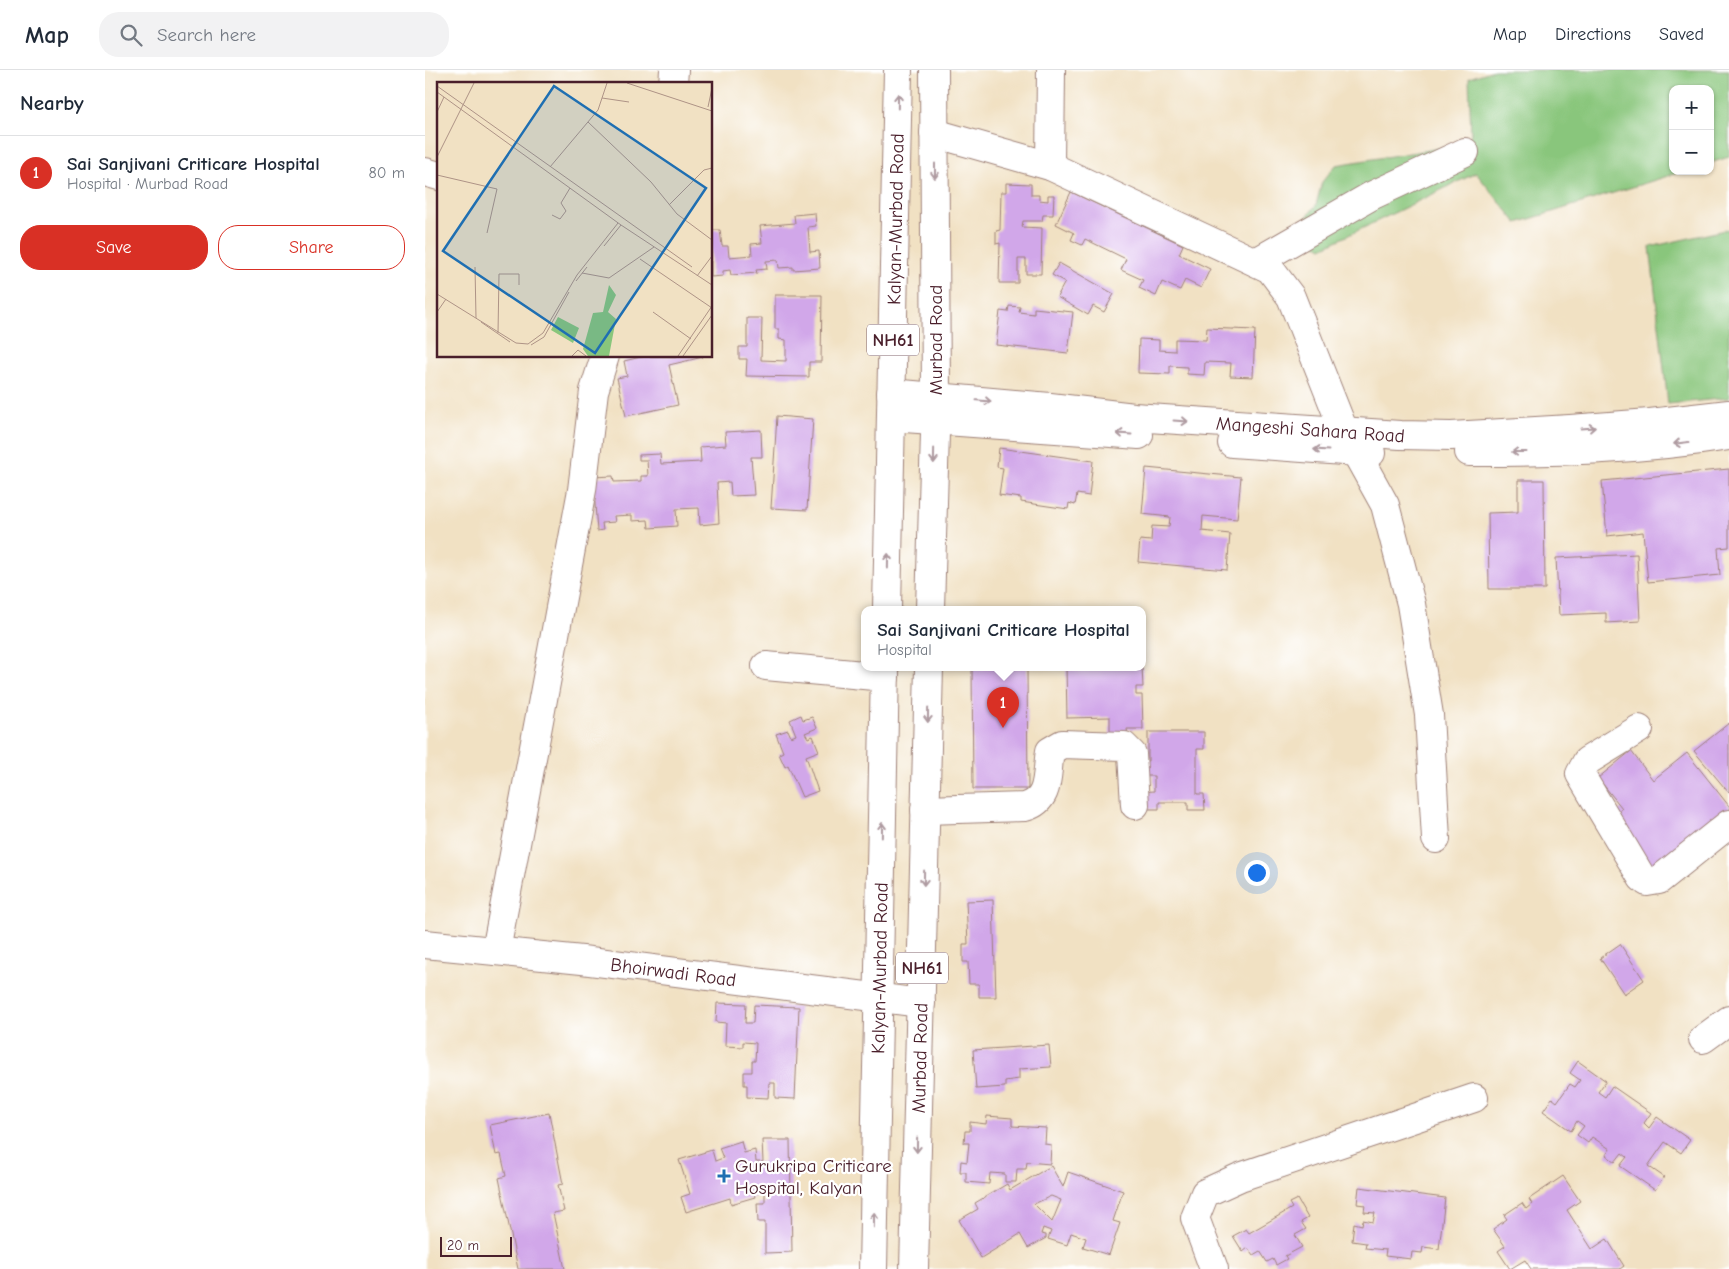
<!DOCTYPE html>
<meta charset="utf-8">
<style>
body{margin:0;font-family:"Comic Neue",sans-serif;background:#f2f2f3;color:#1f2937}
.controls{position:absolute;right:15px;top:15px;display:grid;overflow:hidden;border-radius:10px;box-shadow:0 1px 4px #0004}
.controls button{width:45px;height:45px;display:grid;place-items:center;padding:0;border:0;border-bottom:1px solid #e0e1e3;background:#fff;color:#1f2937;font:25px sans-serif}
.scale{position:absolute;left:15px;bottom:12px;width:72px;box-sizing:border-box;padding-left:5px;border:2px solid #4a1f2b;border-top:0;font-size:14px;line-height:18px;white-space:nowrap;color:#4a1f2b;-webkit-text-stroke:4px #fff;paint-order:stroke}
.you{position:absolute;left:831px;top:802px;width:18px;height:18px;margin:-12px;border:4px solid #fff;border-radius:50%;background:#1a73e8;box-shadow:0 0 0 8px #1a73e833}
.badge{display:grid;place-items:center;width:32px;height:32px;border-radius:50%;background:#d93025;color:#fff;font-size:16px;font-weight:700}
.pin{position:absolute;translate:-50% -41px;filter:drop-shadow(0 1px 2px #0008)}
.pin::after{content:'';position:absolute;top:26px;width:18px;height:15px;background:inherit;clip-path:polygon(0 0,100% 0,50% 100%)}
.popup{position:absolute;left:436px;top:536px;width:285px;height:65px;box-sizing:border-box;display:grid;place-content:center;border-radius:10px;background:#fff;filter:drop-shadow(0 1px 4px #0005);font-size:16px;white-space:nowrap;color:#747a83}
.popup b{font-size:19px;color:#1f2937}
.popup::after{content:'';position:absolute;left:50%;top:100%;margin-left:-10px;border:10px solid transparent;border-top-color:#fff}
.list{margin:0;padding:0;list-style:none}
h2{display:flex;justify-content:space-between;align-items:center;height:65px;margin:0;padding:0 20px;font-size:21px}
h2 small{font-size:16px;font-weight:400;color:#747a83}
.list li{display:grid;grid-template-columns:32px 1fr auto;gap:15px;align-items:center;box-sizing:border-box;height:75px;padding:0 20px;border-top:1px solid #e0e1e3}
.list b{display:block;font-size:19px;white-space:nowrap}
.list p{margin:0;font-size:16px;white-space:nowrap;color:#747a83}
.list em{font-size:16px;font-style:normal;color:#747a83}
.actions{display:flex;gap:10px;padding:15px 20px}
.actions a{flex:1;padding:11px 0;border:1px solid #d93025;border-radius:20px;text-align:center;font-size:18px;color:#d93025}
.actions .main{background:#d93025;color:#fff}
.icon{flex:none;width:28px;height:28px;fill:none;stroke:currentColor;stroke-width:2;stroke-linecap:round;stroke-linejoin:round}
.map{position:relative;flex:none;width:1304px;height:1199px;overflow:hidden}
header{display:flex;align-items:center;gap:30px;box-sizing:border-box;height:70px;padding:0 25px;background:#fff;border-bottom:1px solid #e0e1e3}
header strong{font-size:24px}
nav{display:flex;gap:28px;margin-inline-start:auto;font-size:18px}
.search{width:350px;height:45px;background:#f2f2f3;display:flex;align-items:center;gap:12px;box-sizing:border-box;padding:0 18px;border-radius:20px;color:#747a83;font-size:19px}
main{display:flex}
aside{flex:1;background:#fff}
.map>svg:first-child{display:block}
.green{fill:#89c67c;stroke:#6a7254}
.building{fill:#d1a7e9;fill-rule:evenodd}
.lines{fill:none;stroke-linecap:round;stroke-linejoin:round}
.minor-casing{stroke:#9e8077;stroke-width:30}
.highway-casing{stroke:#9e8077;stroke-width:30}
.minor{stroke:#fff;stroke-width:28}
.highway{stroke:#fff;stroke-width:28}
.oneway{stroke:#ae9aa0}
.poi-dot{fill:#1f6fb2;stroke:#fff;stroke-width:2}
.labels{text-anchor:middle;stroke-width:4.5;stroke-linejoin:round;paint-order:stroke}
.shield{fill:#fff;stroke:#80626b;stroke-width:1}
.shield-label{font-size:18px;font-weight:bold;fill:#4a1f2b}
.street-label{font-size:19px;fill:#4a1f2b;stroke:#fff}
.poi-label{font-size:19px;fill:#4a1f2b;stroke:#fff;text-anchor:start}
.inset-road{fill:none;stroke:#ae9386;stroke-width:1}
.view{fill:#1f6fb2;fill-opacity:0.15;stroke:#1f6fb2;stroke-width:2.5}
.inset-edge{fill:none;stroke:#4a1f2b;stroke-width:2.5}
</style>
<header>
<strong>Map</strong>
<div class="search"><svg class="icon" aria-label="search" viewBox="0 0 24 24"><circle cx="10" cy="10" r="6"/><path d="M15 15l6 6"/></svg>Search here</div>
<nav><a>Map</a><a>Directions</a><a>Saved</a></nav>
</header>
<main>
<aside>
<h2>Nearby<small></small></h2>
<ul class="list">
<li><span class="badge">1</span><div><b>Sai Sanjivani Criticare Hospital</b><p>Hospital · Murbad Road</p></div><em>80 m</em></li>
</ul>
<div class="actions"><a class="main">Save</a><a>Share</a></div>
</aside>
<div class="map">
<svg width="1304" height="1199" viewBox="0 0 1304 1199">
<rect width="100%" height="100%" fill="#fff"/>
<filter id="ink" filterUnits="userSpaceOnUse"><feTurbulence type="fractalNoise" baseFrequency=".02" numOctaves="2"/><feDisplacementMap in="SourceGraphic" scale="10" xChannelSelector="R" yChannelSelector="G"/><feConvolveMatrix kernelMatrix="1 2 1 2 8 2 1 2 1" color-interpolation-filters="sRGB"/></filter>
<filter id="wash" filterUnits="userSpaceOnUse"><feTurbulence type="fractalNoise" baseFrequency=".0096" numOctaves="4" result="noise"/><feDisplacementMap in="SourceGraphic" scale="20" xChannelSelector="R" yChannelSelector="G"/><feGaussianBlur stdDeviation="1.12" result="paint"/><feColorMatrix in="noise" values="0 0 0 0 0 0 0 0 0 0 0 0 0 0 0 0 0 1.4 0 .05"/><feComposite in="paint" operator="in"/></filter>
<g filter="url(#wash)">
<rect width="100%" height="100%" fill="#f1e1c3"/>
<!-- green -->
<g class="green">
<path d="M1069,0H1304V87L1285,93V19H1248V101H1259L1092,153L1051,103L897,178L882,169L879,151L891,135L897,112L911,95L1034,75L1046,65L1044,8Z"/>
<path d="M1304,159V328L1243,334L1225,177Z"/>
</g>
<g id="blocks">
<!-- building -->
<g class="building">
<path d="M581,113L606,114V125H614V130L623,131V125H629L628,145H618L617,151H598L597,157L617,158L616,204H601V189H593V213H574L575,173L571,174V161L575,160L576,122H581Z"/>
<path d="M646,122L758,175L754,184L785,199L776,218L760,210L755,220L737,212L731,226L714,218L718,210L696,200L701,189L660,169L657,175L646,170L649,163L631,154Z"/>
<path d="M390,143L391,156L383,157L385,182L394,181L395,198L368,200V197L354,198L353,190L341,191L342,199L331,200L332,203L306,205L305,200L298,201V206L286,207V160H295L297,176H303L304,187L327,185L326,174L337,173L335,156L370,153L369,145Z"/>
<path d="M634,193L689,224L679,242L668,236L663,245L632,227L640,212L627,205Z"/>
<path d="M350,225H397L396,292H384V307L321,306L322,289H314V277H322V248H337L336,290L361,291V270L354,269V259H350Z"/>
<path d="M584,236L595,237L594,242L609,244V238L648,242L643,283L571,275L575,241L583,242Z"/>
<path d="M782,258L830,260L828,307L805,306L806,293L780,292L779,305L762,304V297L745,296V304L713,303L714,269L734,270V280L750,281V269L781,270Z"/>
<path d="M220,286L278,287L244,295L253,335L201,346L192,308L202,306L199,291Z"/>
<path d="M352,346L388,349L382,440L346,438Z"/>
<path d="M336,360L337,387H326L329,425L306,426L305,412L292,413L294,453L275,455L274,438L251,439L252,456L224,458L223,450L207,451V445L189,446L190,452L177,453L178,460L172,461L168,407L188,406L189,412L216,411V406H223L222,390H214V385L235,384L236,394L276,392L275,377L301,375L300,362Z"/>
<path d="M574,378L668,391L664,426L652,424L650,435L644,433L643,439L596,432V428L574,425L578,398L572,397Z"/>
<path d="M721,398L816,407L812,449L778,446L777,461L805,464L802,500L713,492L715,470L726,471L727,456L744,457L745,447L717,444Z"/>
<path d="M1304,399V477L1293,478L1295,505L1223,512L1218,462L1182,466L1177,411Z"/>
<path d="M1093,410H1119L1120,519H1064L1063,443L1093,442Z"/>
<path d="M1212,484L1215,551L1181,553V543L1134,545L1131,488Z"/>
<path d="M547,597H602L603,719H548Z"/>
<path d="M641,597H717L718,617H711V625H717L718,659H702L703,666H685V647L642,648Z"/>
<path d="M376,645L378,650L387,647L392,658L380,663L383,668L388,666L394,681L381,686L393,721L377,727L363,695L360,697L354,684L358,682L351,664L363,660L366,667L371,665L365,650Z"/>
<path d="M1304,653V723L1269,681Z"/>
<path d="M723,662H779V679H772V724H779L780,740H763V732H734V739H723V735L715,722L729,721V706H715V691H723Z"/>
<path d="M1206,681L1228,710L1262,683L1304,736V739L1224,803L1182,750L1197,738L1173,708Z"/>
<path d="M568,830L571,927H554V914H544L543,892H538V874H543L541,831Z"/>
<path d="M1195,874L1219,910L1199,924L1175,888Z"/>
<path d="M292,933L321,934L320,953H328L329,935L374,937L370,1029L350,1028V1013H344L343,1028L322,1027V1015H319V1002H327V991H330L331,973L318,972V977L300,976L301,953L291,952Z"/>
<path d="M624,975L626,997L594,999V1009L580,1011V1017L551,1019L548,980Z"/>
<path d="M1153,991L1181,1011L1173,1022L1180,1027L1187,1016L1226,1043L1219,1053L1224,1058L1232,1047L1265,1070L1256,1083L1240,1072L1223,1096L1239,1107L1230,1120L1195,1096L1202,1087L1197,1083L1190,1092L1181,1085L1185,1079L1167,1067L1163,1073L1152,1065L1159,1056L1152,1051L1146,1061L1118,1041L1127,1028L1132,1032L1145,1014L1150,1017L1155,1010L1145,1003Z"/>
<path d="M124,1043L138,1114L133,1115L139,1141L128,1143L140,1199H93L74,1108L81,1106L76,1084L71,1085L65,1055Z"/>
<path d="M562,1046L587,1048V1056L621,1058L620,1074L626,1075L625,1094L602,1092L601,1099H592L591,1112H580V1104L565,1103L564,1114L541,1112V1102H535L536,1091L542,1092L544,1073H539L540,1061H545V1052L561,1054Z"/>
<path d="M337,1070H365L367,1182L340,1183V1152H333L332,1133H340V1118L328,1121L330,1127L306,1134L305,1128L261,1142L256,1127L265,1124L254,1090L287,1080L290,1091L298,1088L294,1078L316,1071L319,1083L330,1080L331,1092H338Z"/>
<path d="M626,1096L638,1117L643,1102L698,1121L688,1151L695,1153L684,1185L658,1177L661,1168L646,1163L642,1175L623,1169L626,1161L618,1158L616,1164L621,1165V1168L603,1178L595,1164L556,1188L534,1150L553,1139L550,1133L582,1114L585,1120ZM626,1126L636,1130L627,1152L609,1134Z"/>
<path d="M1138,1106L1155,1131L1142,1140L1167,1179L1182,1169L1199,1196L1195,1199H1106L1100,1190L1085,1199L1073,1181L1080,1176L1068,1159L1082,1149L1079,1145L1097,1133L1101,1139L1107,1134L1104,1129Z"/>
<path d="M934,1117L1020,1128L1014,1179L998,1177L997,1183L987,1182L986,1189L960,1186L961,1180L940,1178L941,1173L927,1171L929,1153L937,1155L938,1150L948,1152L950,1143L939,1142L940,1135L932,1134Z"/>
<path d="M872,1129L883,1148L876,1152L881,1159L870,1165L877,1177L860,1186L862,1189L851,1195L848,1189L842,1192L835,1181L828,1185L823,1178L818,1182L808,1166L821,1159L824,1163L867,1138L864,1133Z"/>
</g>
</g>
</g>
<g filter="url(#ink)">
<use href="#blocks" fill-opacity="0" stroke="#9e8077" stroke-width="1"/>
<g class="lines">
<defs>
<g id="minor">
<path d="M248,14L249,0"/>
<path d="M509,63L625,96L845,199L866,227L919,361L960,435L986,534L1004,645L1011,769"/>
<path d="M625,96L626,0"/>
<path d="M0,102L14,106"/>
<path d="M831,192L946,126L1040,82"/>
<path id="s1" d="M466,323L625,337L709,347L975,365L1026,366L1145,359L1225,353L1304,344"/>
<path d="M466,347L714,365"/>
<path d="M807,373L946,383"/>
<path d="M1044,382C1132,382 1217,380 1304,366"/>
<path d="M341,596L460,607"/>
<path d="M1214,659L1162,691L1155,704L1217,808L1222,812L1234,810L1304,754"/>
<path d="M500,740L600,737C626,730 621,704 625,681L637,674L699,676L707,684L710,735"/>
<path id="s2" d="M0,874L157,890L496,933"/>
<path d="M71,881L157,420L169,321L180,286"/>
<path d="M1278,969L1304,950"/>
<path d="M789,1199L770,1148L780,1123L815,1107L1049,1028"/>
</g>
<g id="highway">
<path id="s3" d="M462,539L473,0"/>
<path d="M505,539L511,327L509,0"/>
<path id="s4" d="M448,1199L460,597"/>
<path id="s5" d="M489,1199L504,597"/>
</g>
</defs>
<!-- minor casing -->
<use href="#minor" class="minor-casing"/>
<!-- highway casing -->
<use href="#highway" class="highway-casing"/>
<!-- minor -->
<use href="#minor" class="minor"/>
<!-- highway -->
<use href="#highway" class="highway"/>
</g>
<!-- one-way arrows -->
<defs><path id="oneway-shaft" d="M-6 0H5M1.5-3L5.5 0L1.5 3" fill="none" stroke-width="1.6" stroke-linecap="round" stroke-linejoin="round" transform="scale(1.25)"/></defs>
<g class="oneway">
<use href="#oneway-shaft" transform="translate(473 31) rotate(-89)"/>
<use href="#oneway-shaft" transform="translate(510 101) rotate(90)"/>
<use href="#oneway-shaft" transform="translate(559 331) rotate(5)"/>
<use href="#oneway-shaft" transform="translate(756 351) rotate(4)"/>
<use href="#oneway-shaft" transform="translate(1163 358) rotate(-4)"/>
<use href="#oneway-shaft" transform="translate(699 364) rotate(-176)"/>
<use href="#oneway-shaft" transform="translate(1256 373) rotate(173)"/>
<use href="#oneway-shaft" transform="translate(896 380) rotate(-176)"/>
<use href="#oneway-shaft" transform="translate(1094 382) rotate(-180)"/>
<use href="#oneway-shaft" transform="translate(509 386) rotate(91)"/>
<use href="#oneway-shaft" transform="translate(463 491) rotate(-89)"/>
<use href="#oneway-shaft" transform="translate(503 645) rotate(91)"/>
<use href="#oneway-shaft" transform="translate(457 760) rotate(-89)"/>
<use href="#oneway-shaft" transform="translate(499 808) rotate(91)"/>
<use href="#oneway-shaft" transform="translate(492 1075) rotate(91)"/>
<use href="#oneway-shaft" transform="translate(449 1150) rotate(-89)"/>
</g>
</g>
<!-- markers -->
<path class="poi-dot" d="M296.5 1098.5h5v5h5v5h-5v5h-5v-5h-5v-5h5z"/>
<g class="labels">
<!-- shield labels -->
<g class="shield">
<rect x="442" y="254.5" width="52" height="31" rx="4"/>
<rect x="471" y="882.5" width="52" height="31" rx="4"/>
</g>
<g class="shield-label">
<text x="468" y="276">NH61</text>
<text x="497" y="904">NH61</text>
</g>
<!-- street labels -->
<g class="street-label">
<text dy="7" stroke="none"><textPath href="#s3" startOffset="390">Kalyan-Murbad Road</textPath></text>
<text transform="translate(510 270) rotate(-90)" y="7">Murbad Road</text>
<text dy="7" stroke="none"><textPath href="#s1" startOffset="421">Mangeshi Sahara Road</textPath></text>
<text dy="7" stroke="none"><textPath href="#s4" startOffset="301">Kalyan-Murbad Road</textPath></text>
<text dy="7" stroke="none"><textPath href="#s2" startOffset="250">Bhoirwadi Road</textPath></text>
<text dy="7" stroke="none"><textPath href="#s5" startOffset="211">Murbad Road</textPath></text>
</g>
<!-- poi labels -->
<g class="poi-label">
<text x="310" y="1102">Gurukripa Criticare<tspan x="310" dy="22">Hospital, Kalyan</tspan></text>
</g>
</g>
<!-- overview -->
<g transform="translate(12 12)">
<rect width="275" height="275" fill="#f1e1c3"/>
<path d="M172,203L179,213L171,230L179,237L172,274H151L146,267L156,231L166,230ZM121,235L142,246L136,261L114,248Z" fill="#89c67c"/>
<path class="inset-road" d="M190,1L275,29M0,4L255,185M0,10L184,143L275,203M165,16L192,20M271,25L275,6M0,30L7,15M151,40L214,100L240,132L275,158M0,75L37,1M113,85L161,28L170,1M0,93L60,107L50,151M232,123L267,88L275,86M115,133L123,137L129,129L124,121L133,106M167,164L184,143M203,177L275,226M38,185L39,236M145,191L172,196L217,165M260,194L275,174M139,199L150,185M0,212L79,261L91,262L106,251L140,193L181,141M0,230L9,217M216,230L254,257M44,240L73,260M61,251L62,192H82V203M94,263L107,255L132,210M135,274L141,268L149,274M241,274L275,224M246,274L275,233"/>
<path class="view" d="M117,4L269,106L158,271L6,169Z"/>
<rect width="275" height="275" class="inset-edge"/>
</g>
</svg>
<div class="controls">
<button>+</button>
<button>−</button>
</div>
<div class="scale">20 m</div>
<div class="you"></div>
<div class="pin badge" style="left:578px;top:658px">1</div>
<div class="popup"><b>Sai Sanjivani Criticare Hospital</b>Hospital</div>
</div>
</main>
